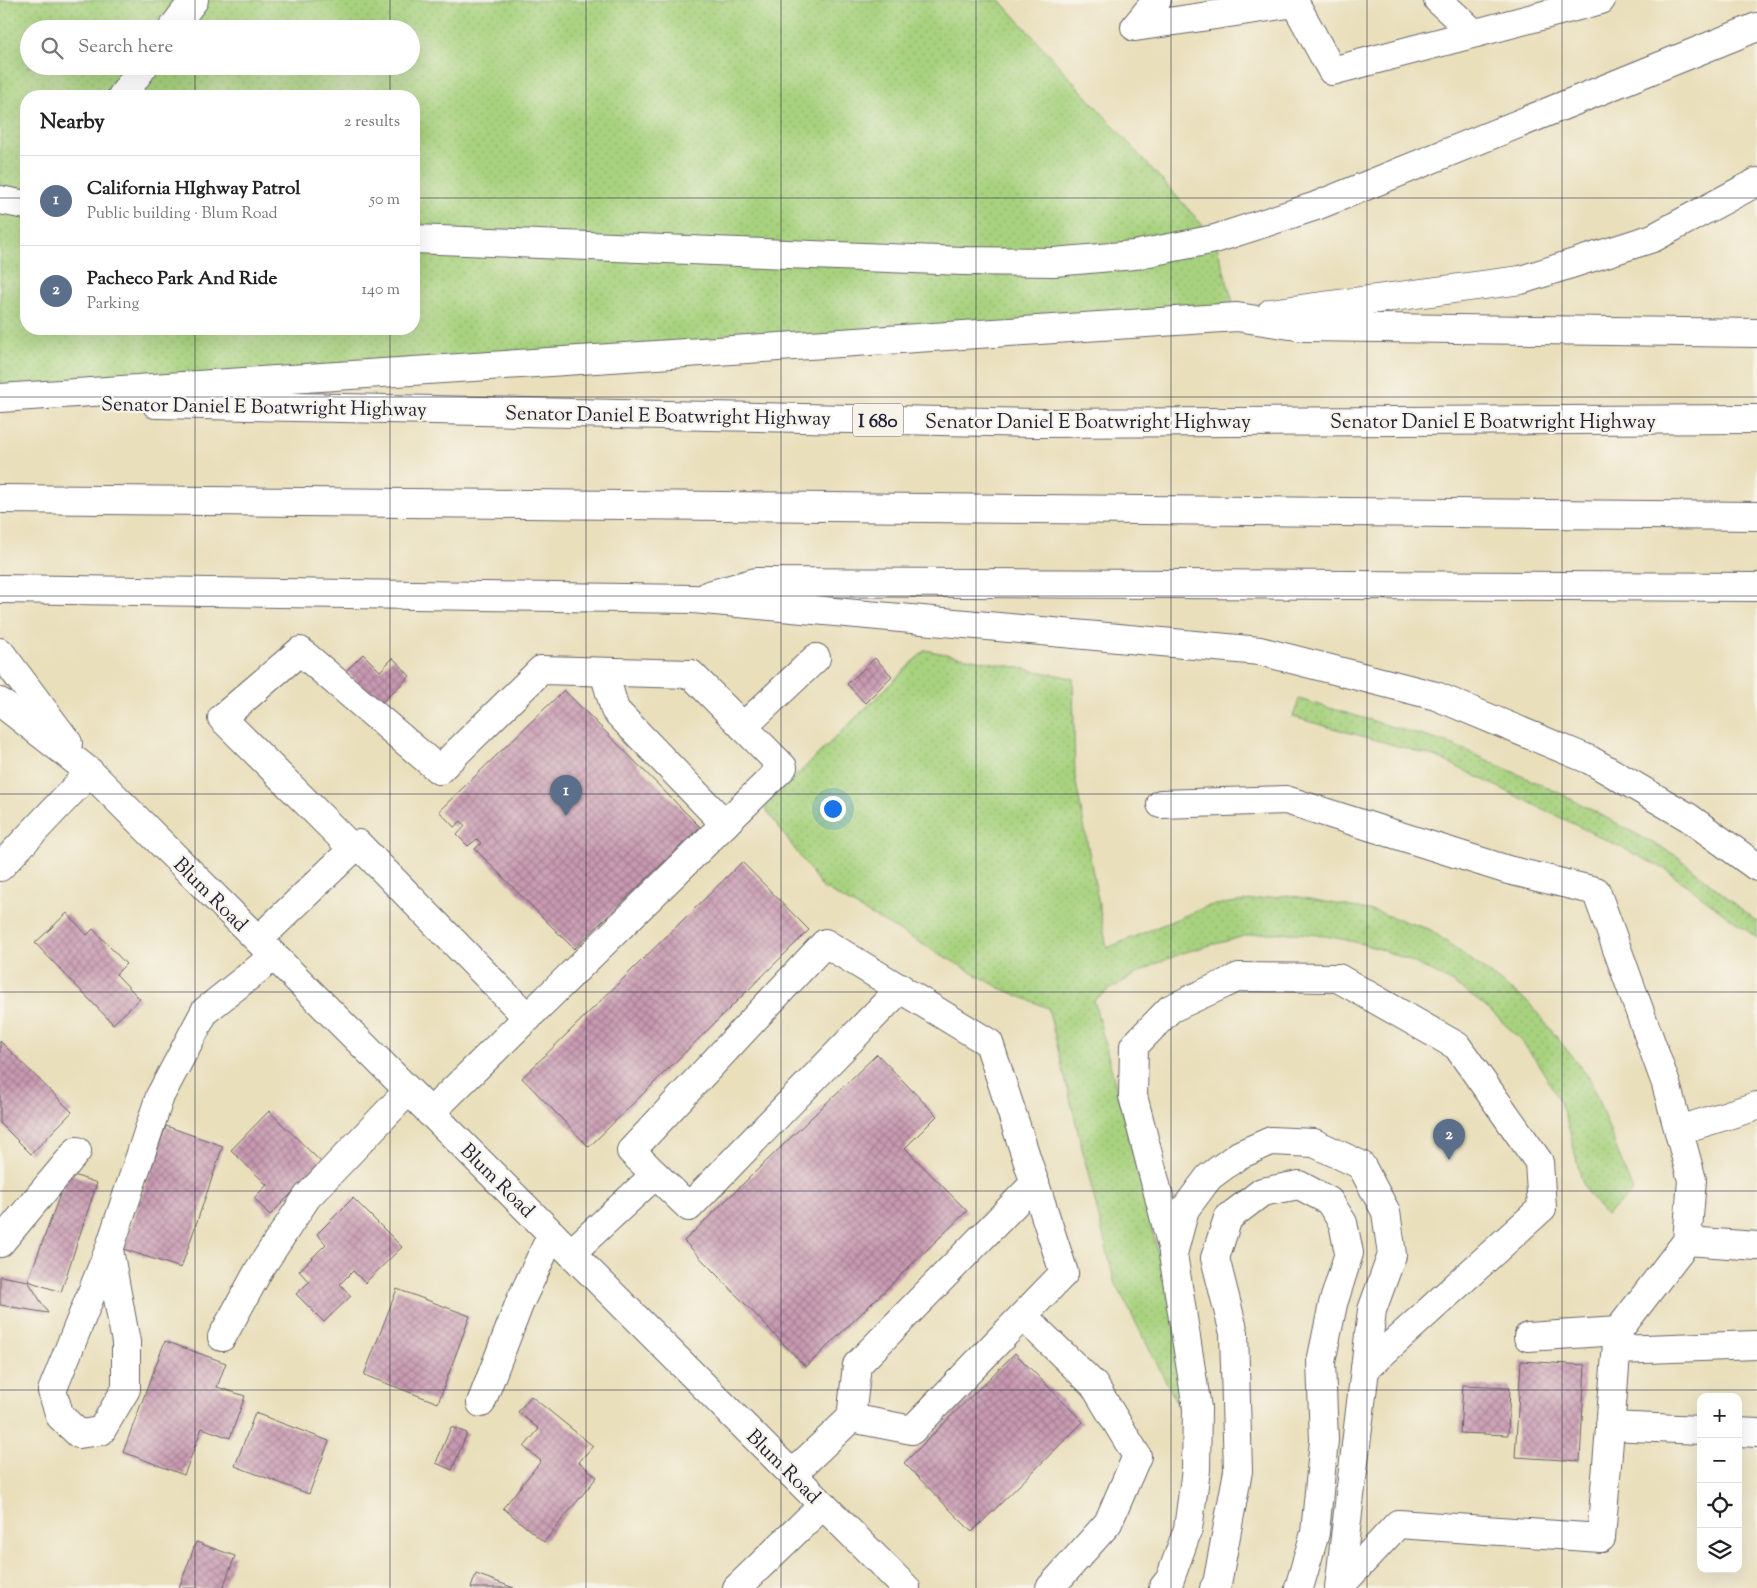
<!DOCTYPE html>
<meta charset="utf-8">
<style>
body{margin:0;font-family:"Sorts Mill Goudy",serif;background:#f2f2f2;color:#222}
.controls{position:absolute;right:15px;bottom:15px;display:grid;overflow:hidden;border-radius:10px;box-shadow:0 5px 20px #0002}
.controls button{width:45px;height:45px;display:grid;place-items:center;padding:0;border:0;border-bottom:1px solid #e0e0e0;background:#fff;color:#222;font:25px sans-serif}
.you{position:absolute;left:832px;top:808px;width:18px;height:18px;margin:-12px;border:4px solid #fff;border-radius:50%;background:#1a73e8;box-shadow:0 0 0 8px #1a73e833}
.badge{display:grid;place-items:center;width:32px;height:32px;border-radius:50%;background:#d1495b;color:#fff;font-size:16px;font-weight:700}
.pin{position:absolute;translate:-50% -41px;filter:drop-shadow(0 1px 2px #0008)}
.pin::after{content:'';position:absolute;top:26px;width:18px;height:15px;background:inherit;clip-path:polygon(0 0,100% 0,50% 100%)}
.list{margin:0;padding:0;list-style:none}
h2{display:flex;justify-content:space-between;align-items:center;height:65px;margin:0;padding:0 20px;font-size:21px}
h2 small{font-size:16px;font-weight:400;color:#767676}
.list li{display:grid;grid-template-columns:32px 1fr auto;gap:15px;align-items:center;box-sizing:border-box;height:90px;padding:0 20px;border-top:1px solid #e0e0e0}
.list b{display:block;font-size:19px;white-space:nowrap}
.list p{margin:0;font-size:16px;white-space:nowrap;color:#767676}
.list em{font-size:16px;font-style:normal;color:#767676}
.icon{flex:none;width:28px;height:28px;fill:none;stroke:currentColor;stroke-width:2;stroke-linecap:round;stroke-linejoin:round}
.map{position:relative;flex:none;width:1757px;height:1588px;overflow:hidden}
.search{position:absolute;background:#fff;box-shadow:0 5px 20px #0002;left:20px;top:20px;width:400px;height:55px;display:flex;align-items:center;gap:12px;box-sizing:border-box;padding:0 18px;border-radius:28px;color:#767676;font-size:19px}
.panel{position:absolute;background:#fff;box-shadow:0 5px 20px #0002;left:20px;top:90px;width:400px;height:245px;border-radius:20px}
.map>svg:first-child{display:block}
.grass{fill:url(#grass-dots);stroke:#647a5c;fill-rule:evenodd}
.building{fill:url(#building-cross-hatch)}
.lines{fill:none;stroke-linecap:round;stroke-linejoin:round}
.minor-casing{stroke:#686468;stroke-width:30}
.highway-casing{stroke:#686468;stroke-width:30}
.minor{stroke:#fff;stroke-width:28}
.highway{stroke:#fff;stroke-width:28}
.grid{fill:none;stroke:#22223b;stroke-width:1;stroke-opacity:0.55}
.labels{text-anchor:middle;stroke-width:4.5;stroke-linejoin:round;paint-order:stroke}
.shield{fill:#f7f3e8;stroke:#62616f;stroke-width:1}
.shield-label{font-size:19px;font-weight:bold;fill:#22223b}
.street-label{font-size:20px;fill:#22223b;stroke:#f7f3e8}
</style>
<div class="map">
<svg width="1757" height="1588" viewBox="0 0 1757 1588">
<defs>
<pattern id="grass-dots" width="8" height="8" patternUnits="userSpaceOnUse" patternTransform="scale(1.25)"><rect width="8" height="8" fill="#a7d27e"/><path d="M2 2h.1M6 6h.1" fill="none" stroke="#8fb46e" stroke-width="1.8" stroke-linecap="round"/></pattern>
<pattern id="building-cross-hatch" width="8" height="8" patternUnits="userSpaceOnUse" patternTransform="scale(1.25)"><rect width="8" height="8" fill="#c89ab1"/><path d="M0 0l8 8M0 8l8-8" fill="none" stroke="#a27d91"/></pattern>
</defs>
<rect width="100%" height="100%" fill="#f7f3e8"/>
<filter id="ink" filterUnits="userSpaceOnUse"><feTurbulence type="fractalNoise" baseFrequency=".02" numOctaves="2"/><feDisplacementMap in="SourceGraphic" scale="10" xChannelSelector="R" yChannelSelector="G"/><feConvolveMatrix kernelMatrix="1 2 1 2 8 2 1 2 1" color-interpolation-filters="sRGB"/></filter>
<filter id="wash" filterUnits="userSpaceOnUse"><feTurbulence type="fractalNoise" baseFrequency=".0096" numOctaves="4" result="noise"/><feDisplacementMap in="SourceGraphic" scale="20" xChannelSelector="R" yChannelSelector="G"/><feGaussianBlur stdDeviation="1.12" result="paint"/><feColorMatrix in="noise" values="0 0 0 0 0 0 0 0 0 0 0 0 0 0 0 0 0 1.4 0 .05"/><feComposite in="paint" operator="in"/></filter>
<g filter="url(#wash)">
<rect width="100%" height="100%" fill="#e9dfbb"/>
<!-- grass -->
<g class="grass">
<path d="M0,0H1000L1215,239L1237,317L0,398ZM29,29H411V66H29ZM26,96H414V329H26Z"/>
<path d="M925,650L1073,678L1075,777L1107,948L1208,906L1288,895L1374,911L1431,930L1530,1004L1590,1079L1633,1192L1606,1215C1599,1206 1589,1197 1585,1188C1577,1170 1575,1148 1569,1129C1563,1107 1551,1084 1539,1065C1481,978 1360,924 1257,934C1246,935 1234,939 1223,942C1170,954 1139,970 1094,1000L1177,1329L1182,1413L1114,1280L1048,1008L1000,988L823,888L764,807Z"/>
<path d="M1299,699L1454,745L1566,796L1677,856L1757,922V938L1665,869L1437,757L1293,717Z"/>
</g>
<g id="blocks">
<!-- building -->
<g class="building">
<path d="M363,654L380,671L393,658L410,676L379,705L346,671Z"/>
<path d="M875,658L892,676L865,703L847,684Z"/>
<path d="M564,690L700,827L574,949L475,849L481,843L477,839L468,846L457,835L465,826L461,821L454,827L439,811Z"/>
<path d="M742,862L809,930L589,1147L522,1078Z"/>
<path d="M67,913L87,935L93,929L126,964L116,974L140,999L113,1024L35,943Z"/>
<path d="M0,1041L72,1112L31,1154L0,1123Z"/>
<path d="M877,1054L937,1116L905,1148L967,1211L806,1367L684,1241Z"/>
<path d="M269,1111L322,1163L270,1215L254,1198L267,1185L231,1150Z"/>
<path d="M166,1126L223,1146L181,1268L123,1249Z"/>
<path d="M68,1173L97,1183L61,1292L28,1281Z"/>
<path d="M353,1198L402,1247L365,1283L353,1271L340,1284L351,1296L324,1322L296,1294L309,1282L299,1271L326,1244L317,1234Z"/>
<path d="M0,1276L28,1281L48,1313L0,1305Z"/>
<path d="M397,1289L470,1316L438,1403L364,1375Z"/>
<path d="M165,1341L226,1363L217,1387L245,1396L230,1438L202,1428L184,1475L123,1452Z"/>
<path d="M1015,1353L1083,1422L972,1532L904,1463Z"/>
<path d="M1521,1361L1585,1365L1580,1461L1515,1457Z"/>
<path d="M1463,1385L1510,1387L1508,1435L1460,1433Z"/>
<path d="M531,1396L593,1446L579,1462L597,1477L544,1542L503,1508L541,1461L524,1447L539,1429L518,1412Z"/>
<path d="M255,1413L329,1441L309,1494L235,1466Z"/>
<path d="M451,1427L467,1433L452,1470L436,1463Z"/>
<path d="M196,1542L235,1556L223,1588H179Z"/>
<path d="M476,1574L514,1588H471Z"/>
</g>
</g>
</g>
<g filter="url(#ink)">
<use href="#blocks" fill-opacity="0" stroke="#686468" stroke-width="1"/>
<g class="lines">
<defs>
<g id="minor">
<path d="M1157,0L1135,27L1295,3L1332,71L1601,0"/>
<path d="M1438,0L1474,33"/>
<path d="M172,29L194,0"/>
<path d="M122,96L144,66"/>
<path d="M0,200L26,205"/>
<path d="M414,239L963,261L1054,262L1134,255L1215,239L1316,206L1757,27"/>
<path d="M0,652L68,743"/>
<path d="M604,672L615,710L725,824"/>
<path d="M0,702L90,772L906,1588"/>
<path d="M743,727L816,658"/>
<path d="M1161,804L1286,800L1508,870L1596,891L1666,1084L1692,1180L1687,1241L1618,1331L1601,1538L1398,1524L1340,1586"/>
<path d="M353,849L222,718L300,651L439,770L541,670L691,674L783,767L430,1113"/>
<path d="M0,867L90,772"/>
<path d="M258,940L358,844L528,1018"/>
<path d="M1679,1130L1757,1106"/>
<path d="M1687,1241L1757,1246"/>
<path d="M0,1243L77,1151"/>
<path d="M109,1250L126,1342V1389L101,1431L79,1434L60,1416L52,1391L109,1250L160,1096L205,1011L274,956"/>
<path d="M1173,1251L1133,1096L1134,1046L1170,1009L1239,977L1338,978L1457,1046L1539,1162L1542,1208L1365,1369"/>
<path d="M571,1253L655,1175"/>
<path d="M1023,1316L1094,1385L1137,1456L1108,1523L1050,1588"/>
<path d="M222,1337L259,1270L307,1197L408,1091"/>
<path d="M1528,1337L1618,1331"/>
<path d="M1617,1350L1757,1345"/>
<path d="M481,1403L520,1302L552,1234"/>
<path d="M851,1418L857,1365L1035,1183"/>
<path d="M1610,1426L1701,1430"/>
<path d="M1738,1432L1757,1433"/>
<path d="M792,1474L851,1418L912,1430L1064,1273L989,1043L825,943L631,1151L689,1207L901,988"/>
<path d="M737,1588L823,1505"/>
<path d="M1163,1588L1170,1579L1188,1529L1196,1470L1197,1408L1173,1254L1185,1209L1209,1177L1239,1155L1271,1141L1314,1143L1361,1165L1386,1212L1392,1255L1372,1310L1339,1588"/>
<path d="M1214,1588L1217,1584L1238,1471L1234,1333L1215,1258L1228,1218L1262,1192L1299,1185L1329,1201L1343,1223L1349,1253L1333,1304L1321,1362L1324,1440L1315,1533L1299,1588"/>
</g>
<g id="highway">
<path d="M1271,313L1521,280L1653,238L1757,182"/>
<path d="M0,398L1237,317L1304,327L1757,333"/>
<path d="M156,404L1036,423L1757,419"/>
<path d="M0,499L1757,516"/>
<path d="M0,589L693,599L1260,651L1436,696L1590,760L1688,817L1757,867"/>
<path d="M709,595L756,582L1757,587"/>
</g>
</defs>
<!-- minor casing -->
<use href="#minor" class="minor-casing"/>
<!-- highway casing -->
<use href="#highway" class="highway-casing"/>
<!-- minor -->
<use href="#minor" class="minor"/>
<!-- highway -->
<use href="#highway" class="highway"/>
</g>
</g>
<!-- grid -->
<path class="grid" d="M195,0V29M390,0V29M586,0V1588M781,0V1588M976,0V1588M1171,0V1588M1367,0V1588M1562,0V1588M195,66V96M390,66V96M0,198H26M414,198H1757M195,329V1588M390,329V1588M0,397H1757M0,596H1757M0,794H1757M0,992H1757M0,1191H1757M0,1390H1757"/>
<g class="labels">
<!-- shield labels -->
<rect class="shield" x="853" y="403.5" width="50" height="33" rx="4"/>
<g class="shield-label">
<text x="878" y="427">I 680</text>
</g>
<!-- street labels -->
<g class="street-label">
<text transform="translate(264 406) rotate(1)" y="7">Senator Daniel E Boatwright Highway</text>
<text transform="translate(668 415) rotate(1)" y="7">Senator Daniel E Boatwright Highway</text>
<text x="1088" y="428">Senator Daniel E Boatwright Highway</text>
<text x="1493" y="428">Senator Daniel E Boatwright Highway</text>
<text transform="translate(211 894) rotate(45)" y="7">Blum Road</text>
<text transform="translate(498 1180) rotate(45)" y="7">Blum Road</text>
<text transform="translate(784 1466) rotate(45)" y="7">Blum Road</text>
</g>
</g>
</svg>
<div class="controls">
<button>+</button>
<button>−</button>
<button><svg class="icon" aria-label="locate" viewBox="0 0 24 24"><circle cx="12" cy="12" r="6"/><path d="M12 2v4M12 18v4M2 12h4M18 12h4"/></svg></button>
<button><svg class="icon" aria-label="layers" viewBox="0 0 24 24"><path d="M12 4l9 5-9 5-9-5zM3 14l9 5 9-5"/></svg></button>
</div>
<div class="you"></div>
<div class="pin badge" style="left:566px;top:816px;background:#5c6f8a">1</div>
<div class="pin badge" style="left:1449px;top:1160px;background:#5c6f8a">2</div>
<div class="search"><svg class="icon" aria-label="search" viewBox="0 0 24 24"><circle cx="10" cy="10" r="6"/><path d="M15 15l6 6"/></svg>Search here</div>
<section class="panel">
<h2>Nearby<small>2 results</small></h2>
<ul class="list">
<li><span class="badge" style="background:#5c6f8a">1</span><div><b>California HIghway Patrol</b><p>Public building · Blum Road</p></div><em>50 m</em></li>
<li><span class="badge" style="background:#5c6f8a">2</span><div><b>Pacheco Park And Ride</b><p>Parking</p></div><em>140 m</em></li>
</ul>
</section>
</div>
